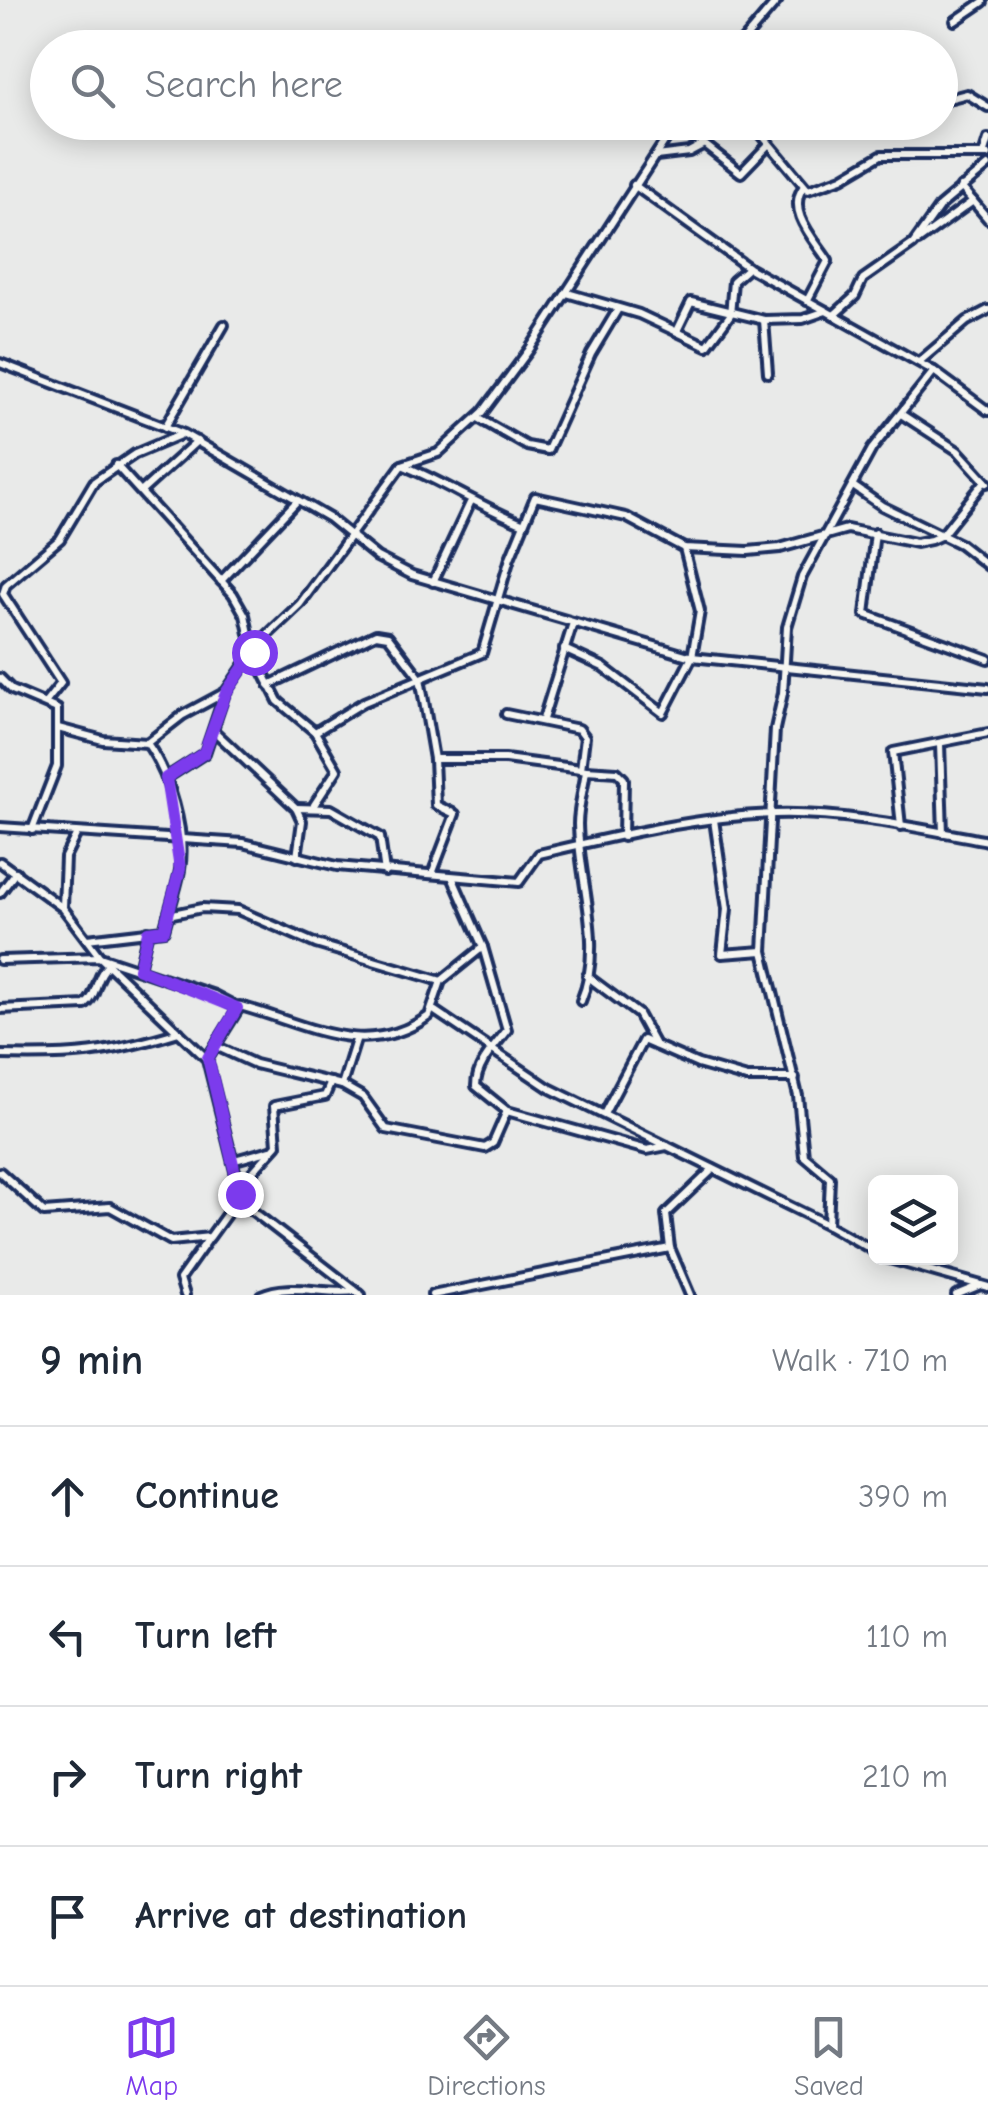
<!DOCTYPE html>
<meta charset="utf-8">
<style>
body{margin:0;font-family:"Comic Neue",sans-serif;background:#f2f2f3;color:#1f2937}
.controls{position:absolute;right:30px;bottom:30px;display:grid;overflow:hidden;border-radius:15px;box-shadow:0 5px 25px #0003}
.controls button{width:90px;height:90px;display:grid;place-items:center;padding:0;border:0;border-bottom:2px solid #e0e1e3;background:#fff;color:#1f2937;font:50px sans-serif}
.stop{position:absolute;width:30px;height:30px;margin:-22px;border:8px solid #7c3aed;border-radius:50%;background:#fff}
.stop.end{background:#7c3aed;border-color:#fff;box-shadow:0 2px 10px #0008}
.list{margin:0;padding:0;list-style:none}
h2{display:flex;justify-content:space-between;align-items:center;height:130px;margin:0;padding:0 40px;font-size:42px}
h2 small{font-size:32px;font-weight:400;color:#747a83}
.list li{display:grid;grid-template-columns:65px 1fr auto;gap:30px;align-items:center;box-sizing:border-box;height:140px;padding:0 40px;border-top:2px solid #e0e1e3}
.list b{display:block;font-size:38px;white-space:nowrap}
.list em{font-size:32px;font-style:normal;color:#747a83}
.icon{flex:none;width:55px;height:55px;fill:none;stroke:currentColor;stroke-width:2;stroke-linecap:round;stroke-linejoin:round}
.map{position:relative;flex:none;width:988px;height:1295px;overflow:hidden}
.search{position:absolute;background:#fff;box-shadow:0 5px 25px #0003;left:30px;right:30px;top:30px;height:110px;display:flex;align-items:center;gap:25px;box-sizing:border-box;padding:0 35px;border-radius:55px;color:#747a83;font-size:38px}
.sheet{height:690px;background:#fff}
nav{display:flex;justify-content:space-around;align-items:center;box-sizing:border-box;height:140px;border-top:2px solid #e0e1e3;background:#fff;font-size:28px;color:#747a83}
nav a{display:grid;justify-items:center;gap:5px}
nav .on{color:#7c3aed}
.map>svg:first-child{display:block}
.lines{fill:none;stroke-linecap:round;stroke-linejoin:round}
.minor-casing{stroke:#1b2f5e;stroke-width:14}
.minor{stroke:#f6f6f2;stroke-width:6}
.route{stroke:#7c3aed;stroke-width:12}
</style>
<div class="map">
<svg width="988" height="1295" viewBox="0 0 988 1295">
<rect width="100%" height="100%" fill="#e9eae9"/>
<filter id="ink" filterUnits="userSpaceOnUse"><feTurbulence type="fractalNoise" baseFrequency=".01" numOctaves="2"/><feDisplacementMap in="SourceGraphic" scale="20" xChannelSelector="R" yChannelSelector="G"/><feConvolveMatrix kernelMatrix="1 2 1 2 8 2 1 2 1" color-interpolation-filters="sRGB"/></filter>
<g filter="url(#ink)">
<g class="lines">
<defs>
<g id="minor">
<path d="M955,21L983,2"/>
<path d="M737,48L778,0"/>
<path d="M940,101L967,94L988,107"/>
<path d="M751,122L808,190L842,178L881,155H988"/>
<path d="M983,155L988,139"/>
<path d="M656,156L689,152L704,144L741,173L768,145"/>
<path d="M634,185L749,268L934,371L872,449L802,577L787,627L783,693L775,729L763,951L798,1096L804,1156L830,1178L828,1225L876,1252"/>
<path d="M804,186C785,211 815,240 828,261L807,301"/>
<path d="M961,187L988,219"/>
<path d="M918,241L973,201"/>
<path d="M567,293L639,314L707,346L730,315L733,281L748,268"/>
<path d="M834,315L855,296L863,279L913,244L940,206L988,166"/>
<path d="M677,331L691,302L764,320"/>
<path d="M919,362L967,321L988,310"/>
<path d="M0,363L184,434L329,518L377,557L412,575L692,657L988,688"/>
<path d="M934,371L988,411"/>
<path d="M768,373L764,320L803,319L826,311"/>
<path d="M901,414L958,451L987,483"/>
<path d="M478,418L527,446L548,450L591,354L618,309"/>
<path d="M165,427L224,325"/>
<path d="M116,465L233,594L245,615L253,652L278,701L315,732L337,770L314,805"/>
<path d="M402,465C444,482 479,506 522,523"/>
<path d="M853,486L882,506L960,544L988,566"/>
<path d="M143,490L197,441"/>
<path d="M875,533L865,614L988,659"/>
<path d="M221,581L297,501"/>
<path d="M433,582L470,503"/>
<path d="M564,649L603,667L663,713L692,657L700,611L684,548"/>
<path d="M0,678L12,690L57,709V766L32,830"/>
<path d="M269,685L376,634L388,636L420,678L434,759L436,805L455,814L432,874"/>
<path d="M46,702L61,683L3,594L6,585L60,539L94,482L135,454L180,435"/>
<path d="M506,714L579,729L585,737L581,769L586,770C584,787 578,807 578,824C579,885 605,944 581,1001"/>
<path d="M543,719L573,623"/>
<path d="M58,728L103,740L147,743C169,774 187,831 180,870C177,887 169,911 164,930L87,939"/>
<path d="M214,731L296,808L302,821L297,857"/>
<path d="M315,732L364,702L482,653L510,558L535,497L626,517L684,548L748,551L780,548L847,529L916,543L931,540L942,535L985,481"/>
<path d="M147,743L183,715L224,693"/>
<path d="M940,744L943,833"/>
<path d="M434,759H505L581,769"/>
<path d="M586,770L617,772L624,779L623,837"/>
<path d="M166,778L205,753L225,693L260,642L300,604L402,465L438,453L483,412L529,350L677,122"/>
<path d="M296,808L331,809L380,837L385,872"/>
<path d="M714,820L727,909L722,954L763,951"/>
<path d="M901,826L893,752L988,733"/>
<path d="M0,827L243,843L337,866L519,882L539,854C616,836 695,817 774,814C846,812 918,828 988,841"/>
<path d="M0,862L63,908L100,957L207,1059L239,1187L250,1209L361,1295"/>
<path d="M0,893L16,872"/>
<path d="M63,907L65,857L77,833"/>
<path d="M168,915L202,908L238,910L316,944L441,981"/>
<path d="M483,947L507,1030C494,1047 476,1065 476,1086L507,1111L647,1150L667,1146"/>
<path d="M0,960L100,957L214,995L237,1007"/>
<path d="M139,969L148,931"/>
<path d="M587,976L638,1014L655,1045"/>
<path d="M0,1009L85,1005C98,995 95,977 108,965"/>
<path d="M435,1011L549,1088L828,1225"/>
<path d="M218,1047L255,1064L342,1085L363,1097L386,1129L485,1148L493,1143L507,1111"/>
<path d="M0,1055C75,1057 107,1054 179,1032"/>
<path d="M207,1059L240,1006C305,1023 364,1062 429,1016L441,981L483,947L453,879"/>
<path d="M342,1085L356,1040"/>
<path d="M604,1114L643,1040L698,1064L747,1078H795"/>
<path d="M235,1160L271,1150"/>
<path d="M0,1172L44,1212L110,1207L171,1241L210,1237L241,1194"/>
<path d="M239,1187L277,1145L274,1106L325,1096L331,1082"/>
<path d="M670,1248L666,1214L713,1169"/>
<path d="M886,1258L988,1287"/>
<path d="M185,1295L180,1279L209,1238"/>
<path d="M261,1295C289,1282 324,1295 355,1291"/>
<path d="M432,1295L670,1248L690,1295"/>
<path d="M956,1295L978,1286"/>
</g>
</defs>
<!-- minor casing -->
<use href="#minor" class="minor-casing"/>
<!-- minor -->
<use href="#minor" class="minor"/>
</g>
</g>
<g class="lines" filter="url(#ink)">
<!-- route -->
<path class="route" d="M240,1194L208,1058L237,1008L139,969L148,932L164,930L180,869L166,778L204,753L226,693L254,652"/>
</g>
</svg>
<div class="controls">
<button><svg class="icon" aria-label="layers" viewBox="0 0 24 24"><path d="M12 4l9 5-9 5-9-5zM3 14l9 5 9-5"/></svg></button>
</div>
<div class="stop" style="left:254px;top:652px"></div>
<div class="stop end" style="left:240px;top:1194px"></div>
<div class="search"><svg class="icon" aria-label="search" viewBox="0 0 24 24"><circle cx="10" cy="10" r="6"/><path d="M15 15l6 6"/></svg>Search here</div>
</div>
<section class="sheet">
<h2>9 min<small>Walk · 710 m</small></h2>
<ul class="list">
<li><svg class="icon" aria-label="ahead" viewBox="0 0 24 24"><path d="M12 20V5M6 11l6-6 6 6"/></svg><div><b>Continue</b></div><em>390 m</em></li>
<li><svg class="icon" aria-label="left" viewBox="0 0 24 24"><path d="M17 20v-9H6M10 6l-5 5 5 5"/></svg><div><b>Turn left</b></div><em>110 m</em></li>
<li><svg class="icon" aria-label="right" viewBox="0 0 24 24"><path d="M7 20v-9h11M14 6l5 5-5 5"/></svg><div><b>Turn right</b></div><em>210 m</em></li>
<li><svg class="icon" aria-label="arrive" viewBox="0 0 24 24"><path d="M6 21V4h12l-3 4 3 4H6"/></svg><div><b>Arrive at destination</b></div></li>
</ul>
</section>
<nav>
<a class="on"><svg class="icon" aria-label="map" viewBox="0 0 24 24"><path d="M3 6l6-2 6 2 6-2v14l-6 2-6-2-6 2zM9 4v14M15 6v14"/></svg>Map</a>
<a><svg class="icon" aria-label="directions" viewBox="0 0 24 24"><path d="M12 3l9 9-9 9-9-9zM9 14v-3h6M13 9l2 2-2 2"/></svg>Directions</a>
<a><svg class="icon" aria-label="saved" viewBox="0 0 24 24"><path d="M7 4h10v16l-5-4-5 4z"/></svg>Saved</a>
</nav>
